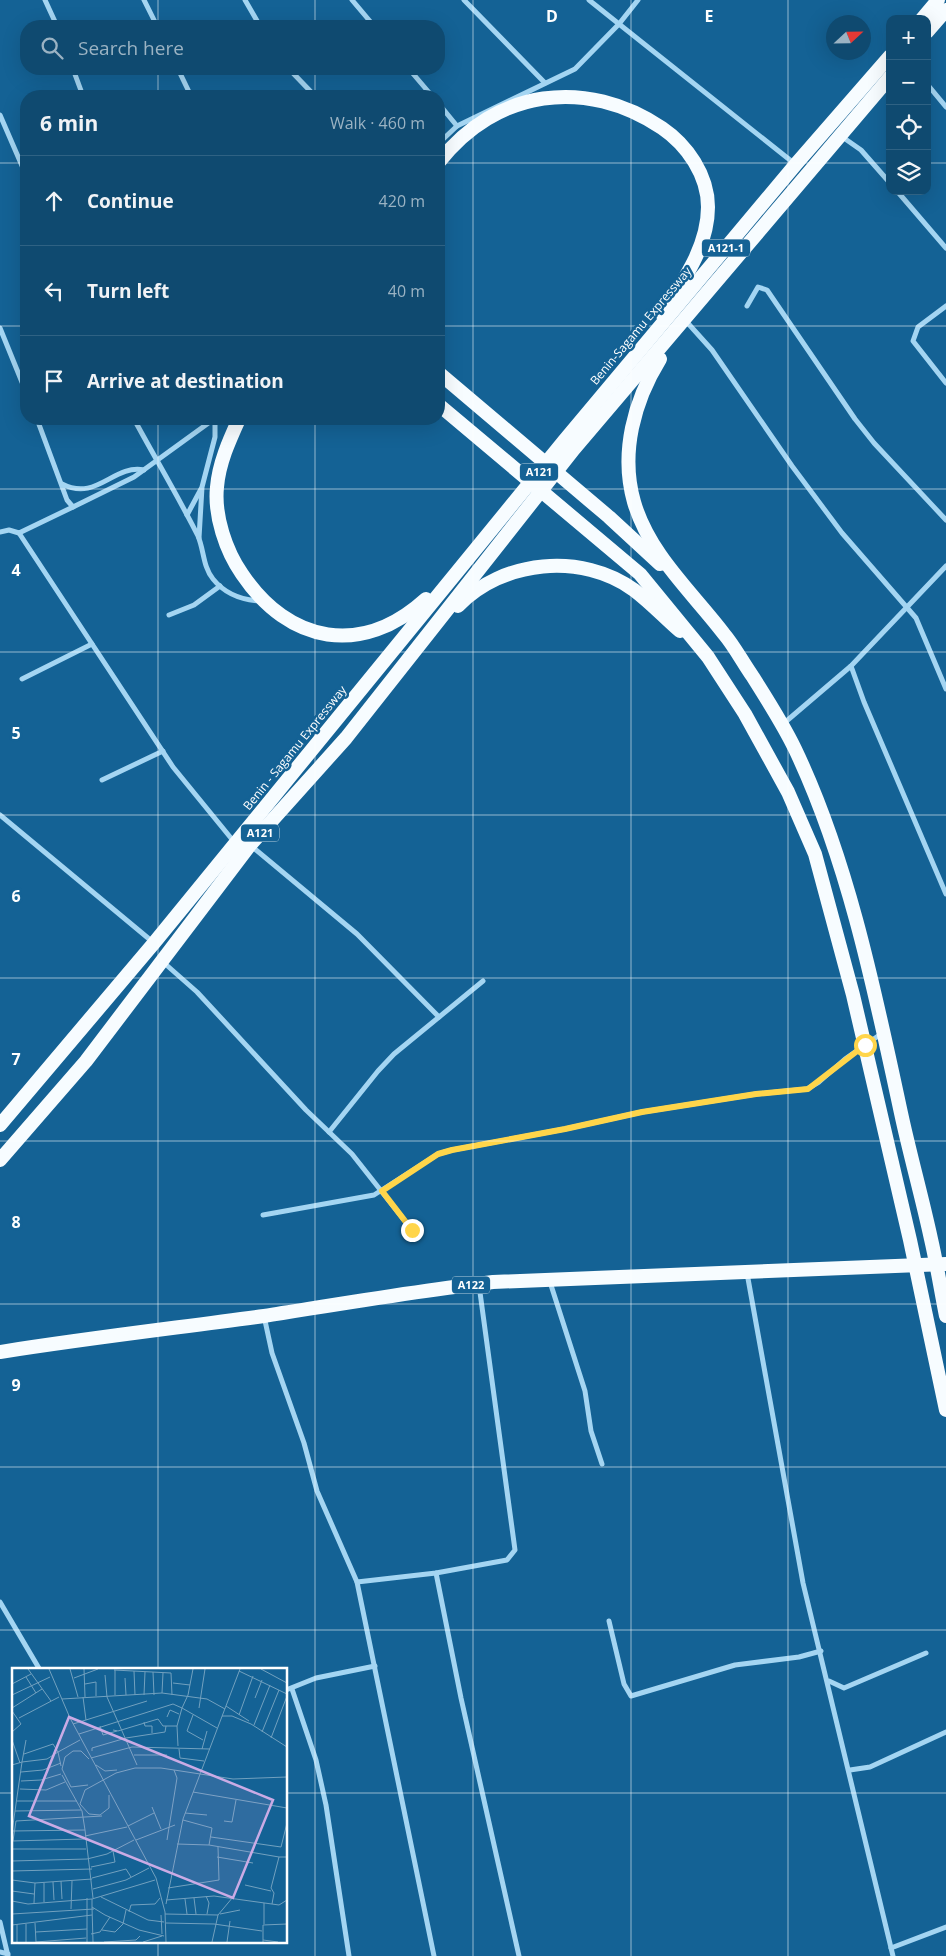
<!DOCTYPE html>
<meta charset="utf-8">
<style>
body{margin:0;font-family:"Open Sans",sans-serif;background:#1d5478;color:#f1f3f6}
.controls{position:absolute;right:15px;top:15px;display:grid;overflow:hidden;border-radius:10px;box-shadow:0 5px 20px #0002}
.controls button{width:45px;height:45px;display:grid;place-items:center;padding:0;border:0;border-bottom:1px solid #2f6283;background:#0f4a70;color:#f1f3f6;font:25px sans-serif}
.compass{position:absolute;left:826px;top:15px;width:45px;height:45px;border-radius:50%;background:#0f4a70;box-shadow:0 5px 20px #0002;rotate:68deg}
.stop{position:absolute;width:15px;height:15px;margin:-11px;border:4px solid #ffd54a;border-radius:50%;background:#fff}
.stop.end{background:#ffd54a;border-color:#fff;box-shadow:0 1px 5px #0008}
.list{margin:0;padding:0;list-style:none}
h2{display:flex;justify-content:space-between;align-items:center;height:65px;margin:0;padding:0 20px;font-size:21px}
h2 small{font-size:16px;font-weight:400;color:#9bb3c3}
.list li{display:grid;grid-template-columns:32px 1fr auto;gap:15px;align-items:center;box-sizing:border-box;height:90px;padding:0 20px;border-top:1px solid #2f6283}
.list b{display:block;font-size:19px;white-space:nowrap}
.list em{font-size:16px;font-style:normal;color:#9bb3c3}
.icon{flex:none;width:28px;height:28px;fill:none;stroke:currentColor;stroke-width:2;stroke-linecap:round;stroke-linejoin:round}
.map{position:relative;flex:none;width:946px;height:1956px;overflow:hidden}
.search{position:absolute;background:#0f4a70;box-shadow:0 5px 20px #0002;left:20px;top:20px;width:425px;height:55px;display:flex;align-items:center;gap:12px;box-sizing:border-box;padding:0 18px;border-radius:20px;color:#9bb3c3;font-size:19px}
.panel{position:absolute;background:#0f4a70;box-shadow:0 5px 20px #0002;left:20px;top:90px;width:425px;height:335px;border-radius:20px}
.map>svg:first-child{display:block}
.lines{fill:none;stroke-linecap:round;stroke-linejoin:round}
.minor{stroke:#a4d5f2;stroke-width:5}
.trunk{stroke:#f7fcff;stroke-width:14}
.route{stroke:#ffd54a;stroke-width:6}
.grid{fill:none;stroke:#fff;stroke-width:1;stroke-opacity:0.55}
.labels{text-anchor:middle;stroke-width:5;stroke-linejoin:round;paint-order:stroke}
.shield{fill:#146295;stroke:#b8d0df;stroke-width:1}
.shield-label{font-size:11px;font-weight:bold;fill:#fff}
.street-label{font-size:12px;fill:#fff;stroke:#146295}
.inset-road{fill:none;stroke:#72a1bf;stroke-width:1}
.view{fill:#caabe5;fill-opacity:0.15;stroke:#caabe5;stroke-width:2.5}
.inset-edge{fill:none;stroke:#fff;stroke-width:2.5}
.grid-label{font-size:16px;text-anchor:middle;font-weight:bold;fill:#fff;stroke:#146295;stroke-width:5;stroke-linejoin:round;paint-order:stroke}
</style>
<div class="map">
<svg width="946" height="1956" viewBox="0 0 946 1956">
<rect width="100%" height="100%" fill="#146295"/>
<g class="lines">
<!-- minor -->
<g class="minor">
<path d="M45,0L57,26"/>
<path d="M144,0L157,26"/>
<path d="M245,0L260,26"/>
<path d="M352,0L374,26"/>
<path d="M464,0L545,83"/>
<path d="M589,0L619,24L638,0"/>
<path d="M73,69L83,96"/>
<path d="M178,69L191,96"/>
<path d="M289,69L315,96"/>
<path d="M409,69L432,96"/>
<path d="M927,84L946,107"/>
<path d="M439,104L457,126"/>
<path d="M0,115L26,175"/>
<path d="M841,136L861,150L890,183"/>
<path d="M439,143L457,126L575,69L619,24L795,164"/>
<path d="M897,191L946,248"/>
<path d="M747,306L758,287L767,290L855,419L874,443L946,520"/>
<path d="M946,306L918,327L913,341L946,383"/>
<path d="M685,320L712,350L792,466L842,533L916,618L946,689"/>
<path d="M0,328L26,392"/>
<path d="M37,419L67,500L73,507L134,477L214,419"/>
<path d="M134,419C155,458 178,496 198,536C204,550 203,567 213,579C225,594 242,600 260,601"/>
<path d="M62,484C97,502 113,464 144,470"/>
<path d="M187,515L201,489"/>
<path d="M0,532L9,530L19,533L73,507"/>
<path d="M19,533L173,767L235,843"/>
<path d="M199,538L202,487L215,437V419"/>
<path d="M169,615L194,605L220,586"/>
<path d="M851,666L864,702L946,894"/>
<path d="M22,679L92,644"/>
<path d="M783,724L851,666L946,566"/>
<path d="M102,780L163,751"/>
<path d="M0,815L154,943"/>
<path d="M250,845L357,934L439,1017"/>
<path d="M163,962L197,992L306,1110L352,1154L412,1230"/>
<path d="M329,1132L378,1071L394,1054L483,981"/>
<path d="M263,1215L374,1195L438,1154L452,1150L565,1129L642,1112L756,1094L807,1089L819,1082L845,1059L881,1034"/>
<path d="M747,1273L803,1583L893,1956"/>
<path d="M550,1282L585,1391L591,1431L602,1464"/>
<path d="M264,1316L272,1353L304,1443L317,1491L357,1582L434,1956"/>
<path d="M436,1573L461,1698L519,1956"/>
<path d="M357,1582L436,1573L507,1560L515,1550L479,1285"/>
<path d="M0,1602L40,1670"/>
<path d="M609,1621L624,1684L631,1696L735,1665L799,1657L821,1651"/>
<path d="M829,1681L844,1688L926,1653"/>
<path d="M292,1689L316,1760L326,1805L349,1956"/>
<path d="M286,1690L316,1678L375,1666"/>
<path d="M850,1770L870,1767L946,1732"/>
<path d="M0,1922L8,1956"/>
<path d="M891,1948L946,1927"/>
<path d="M0,1952L8,1954"/>
</g>
<!-- trunk -->
<g class="trunk">
<path d="M922,19L938,0"/>
<path d="M927,32L946,10"/>
<path d="M439,162C496,89 586,77 662,128C687,145 708,175 708,207C708,247 683,281 662,314"/>
<path d="M660,359C634,401 620,453 634,502C649,554 692,592 724,634C735,647 743,663 753,677C768,701 783,724 795,749C848,860 875,992 901,1113C910,1155 922,1197 931,1239C937,1265 941,1291 946,1316"/>
<path d="M439,373L609,517L660,564"/>
<path d="M439,405L640,574L708,657L745,714L788,792L815,854L853,995L910,1240L946,1410"/>
<path d="M239,419C229,441 219,463 217,487C214,516 226,551 242,574C289,644 362,657 426,599"/>
<path d="M458,606C502,560 582,552 634,590C650,602 665,618 680,631"/>
<path d="M0,1125L154,943L564,441L796,164L890,56"/>
<path d="M0,1160L86,1061L250,845L346,738L574,449L890,77"/>
<path d="M0,1352C88,1338 176,1328 264,1316C340,1304 416,1291 493,1282L946,1264"/>
</g>
</g>
<g class="lines">
<!-- route -->
<path class="route" d="M412,1230L382,1191L438,1154L452,1150L565,1129L642,1112L756,1094L808,1089L865,1045"/>
</g>
<!-- grid -->
<path class="grid" d="M158,0V26M315,0V26M473,0V1956M631,0V1956M788,0V1956M158,69V96M315,69V96M0,163H26M439,163H890M927,163H946M0,326H26M439,326H946M158,419V1670M315,419V1956M0,489H946M0,652H946M0,815H946M0,978H946M0,1141H946M0,1304H946M0,1467H946M0,1630H946M0,1793H14M286,1793H946M158,1942V1956"/>
<g class="labels">
<!-- shield labels -->
<g class="shield">
<rect x="702" y="239.5" width="48" height="17" rx="4"/>
<rect x="520" y="463.5" width="38" height="17" rx="4"/>
<rect x="241" y="824.5" width="38" height="17" rx="4"/>
<rect x="452" y="1276.5" width="38" height="17" rx="4"/>
</g>
<g class="shield-label">
<text x="726" y="252">A121-1</text>
<text x="539" y="476">A121</text>
<text x="260" y="837">A121</text>
<text x="471" y="1289">A122</text>
</g>
<!-- street labels -->
<g class="street-label">
<text transform="translate(641 326) rotate(-50)" y="4">Benin-Sagamu Expressway</text>
<text transform="translate(295 748) rotate(-51)" y="4">Benin - Sagamu Expressway</text>
</g>
</g>
<!-- overview -->
<g transform="translate(12 1668)">
<rect width="275" height="275" fill="#146295"/>
<path class="inset-road" d="M16,1L39,33M37,1L58,50L144,210L153,244L154,274M58,1L66,29M72,1L73,29M181,1L176,27L170,40L205,60M249,1L275,15M102,2L159,5L160,27M103,2V27M122,3L123,27M227,3L275,26M141,4L142,27M93,7L95,29L125,97M14,9L24,25M62,10L86,1M113,10L114,27M161,15L178,17M0,16L19,6M73,16L84,14V28M150,25L151,5M0,27L38,9M132,27L133,4M71,29L74,52M243,30L250,12M50,31L150,25L195,31L213,41M214,38L237,53M0,40L30,21M187,40L193,1M0,43L9,56L0,64M181,47L175,63L191,72M227,47L241,8M210,48H220L239,56L275,79M155,49L158,42L167,46M7,50L47,29M132,54L133,58H140V65M61,56L135,33M242,57L258,17M88,58L91,67L105,63M101,62L106,63L146,51L151,58H165M250,64L267,22M67,66L161,36L170,40L165,58L166,78M259,70L275,28M0,72L8,95M167,81L168,90L192,93M190,81L195,63M80,83V80L114,70L153,64L154,58M122,87H155M79,90L120,79L198,81M0,97L10,94L14,72M84,97L93,103L105,102M49,98L46,84L68,72M9,104L31,102L49,95M9,113L29,112L49,106M76,117L59,119L50,101L53,89L61,83H69L77,91M8,121L34,122L53,114M181,124L275,140M97,127V140L88,147L77,146L68,136L73,122L104,105L123,100H149L221,111L275,109M5,133H65M140,139L149,161M3,143L69,142M173,145L195,147M171,152L200,160L197,177M212,153L220,154L224,132M116,158L142,145M73,162L81,230M0,163L73,162L70,143L50,107M0,164L10,94L35,91L46,84L41,76L12,86M73,168L115,159M199,169L269,179L275,155M124,172L163,157M155,172L165,110L162,102M0,173L72,171M1,173L4,153L90,148M165,176L197,177L267,189M0,181H74M205,189L241,195M0,193L75,191L95,186L122,172M79,199L103,194L101,183M0,203L80,201M80,210L114,201L119,209M0,212L23,215L80,211M49,213L50,231M41,214L42,232M32,215V234M233,217L259,223M156,220L207,212L206,179M81,221L114,212L137,200M0,223L22,226M194,228L197,235L195,246M89,229L136,252L152,254M182,230L184,246M80,231V239L93,247L127,262L152,268M173,231L175,246M154,232L202,228L267,237L275,232M0,233L16,236L80,231L143,212M22,235L23,215M252,235V256M154,236L171,151L228,1M260,236L262,225L259,220L267,189H275M80,239L81,274M59,241L60,213M117,244L119,237L143,236L148,230M0,246L82,241M153,246L206,247M208,246L228,242M149,247L150,266M23,255L24,274M154,255L202,256L250,263M0,257L80,247M90,262L103,264L111,256L114,242M24,264L75,261M79,266L88,264L98,249M251,272L266,274M5,274V256M14,274V256M24,274L74,270M75,274V230M92,274L124,272L128,268M131,274L150,268M200,274L206,247L221,229M215,274L218,253M251,274V257L275,256"/>
<path class="view" d="M57,49L261,132L221,230L17,148Z"/>
<rect width="275" height="275" class="inset-edge"/>
</g>
<g class="grid-label">
<text x="552" y="22">D</text>
<text x="709" y="22">E</text>
<text x="16" y="576">4</text>
<text x="16" y="739">5</text>
<text x="16" y="902">6</text>
<text x="16" y="1065">7</text>
<text x="16" y="1228">8</text>
<text x="16" y="1391">9</text>
</g>
</svg>
<div class="controls">
<button>+</button>
<button>−</button>
<button><svg class="icon" aria-label="locate" viewBox="0 0 24 24"><circle cx="12" cy="12" r="6"/><path d="M12 2v4M12 18v4M2 12h4M18 12h4"/></svg></button>
<button><svg class="icon" aria-label="layers" viewBox="0 0 24 24"><path d="M12 4l9 5-9 5-9-5zM3 14l9 5 9-5"/></svg></button>
</div>
<svg class="compass" viewBox="-18 -18 36 36"><path d="M0-13l5 13h-10z" fill="#e53935"/><path d="M0 13l5-13h-10z" fill="#9bb3c3"/></svg>
<div class="stop" style="left:865px;top:1045px"></div>
<div class="stop end" style="left:412px;top:1230px"></div>
<div class="search"><svg class="icon" aria-label="search" viewBox="0 0 24 24"><circle cx="10" cy="10" r="6"/><path d="M15 15l6 6"/></svg>Search here</div>
<section class="panel">
<h2>6 min<small>Walk · 460 m</small></h2>
<ul class="list">
<li><svg class="icon" aria-label="ahead" viewBox="0 0 24 24"><path d="M12 20V5M6 11l6-6 6 6"/></svg><div><b>Continue</b></div><em>420 m</em></li>
<li><svg class="icon" aria-label="left" viewBox="0 0 24 24"><path d="M17 20v-9H6M10 6l-5 5 5 5"/></svg><div><b>Turn left</b></div><em>40 m</em></li>
<li><svg class="icon" aria-label="arrive" viewBox="0 0 24 24"><path d="M6 21V4h12l-3 4 3 4H6"/></svg><div><b>Arrive at destination</b></div></li>
</ul>
</section>
</div>
